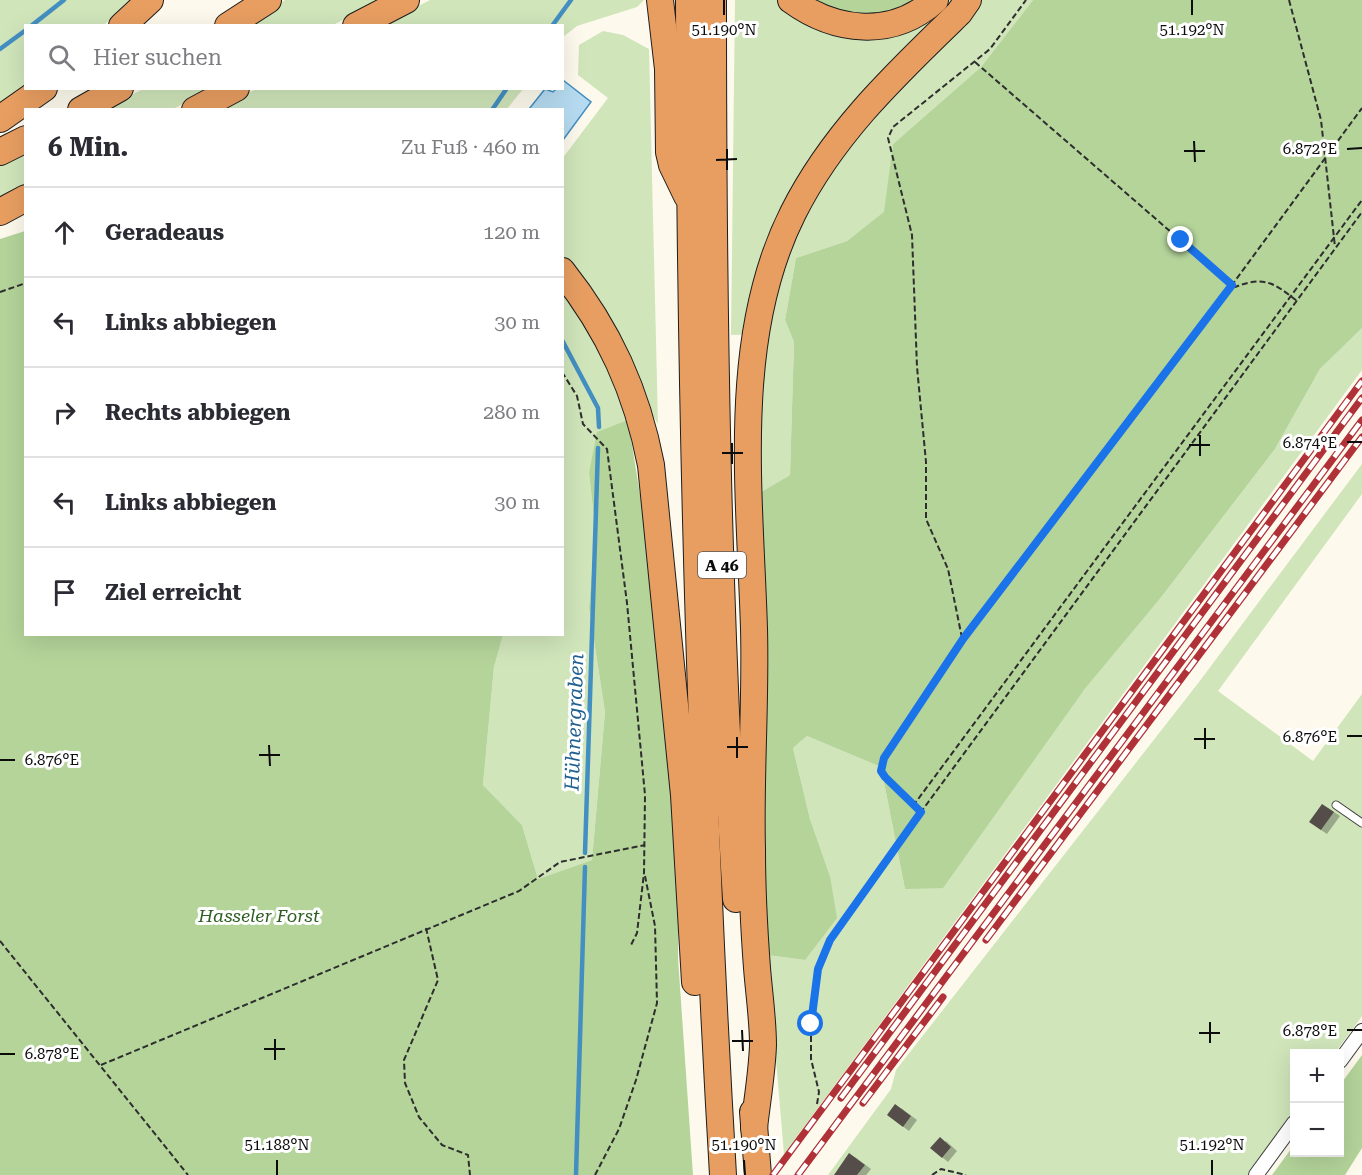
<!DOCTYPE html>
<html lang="de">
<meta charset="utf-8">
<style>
body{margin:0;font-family:"Roboto Serif",serif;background:#f7f7f7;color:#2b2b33}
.controls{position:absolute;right:18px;bottom:18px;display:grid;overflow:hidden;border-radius:0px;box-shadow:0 6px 24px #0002}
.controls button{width:54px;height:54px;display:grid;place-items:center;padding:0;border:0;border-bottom:2px solid #e1e1e2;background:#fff;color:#2b2b33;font:30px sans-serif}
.stop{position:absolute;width:18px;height:18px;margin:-14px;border:4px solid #1a73e8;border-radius:50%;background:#fff}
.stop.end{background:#1a73e8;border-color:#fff;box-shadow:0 2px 6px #0008}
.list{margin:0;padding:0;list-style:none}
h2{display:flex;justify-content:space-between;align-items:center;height:78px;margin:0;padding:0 24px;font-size:26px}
h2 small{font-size:20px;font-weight:400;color:#7c7c81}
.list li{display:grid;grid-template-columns:39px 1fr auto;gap:18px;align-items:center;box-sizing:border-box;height:90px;padding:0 24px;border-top:2px solid #e1e1e2}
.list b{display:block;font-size:22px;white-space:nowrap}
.list em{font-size:20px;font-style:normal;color:#7c7c81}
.icon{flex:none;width:33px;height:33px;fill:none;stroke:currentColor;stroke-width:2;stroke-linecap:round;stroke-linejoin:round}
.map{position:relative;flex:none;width:1362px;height:1175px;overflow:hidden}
.search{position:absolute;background:#fff;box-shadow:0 6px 24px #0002;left:24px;top:24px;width:540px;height:66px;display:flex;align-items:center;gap:15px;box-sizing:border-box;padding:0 21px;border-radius:0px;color:#7c7c81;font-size:22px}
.panel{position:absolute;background:#fff;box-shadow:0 6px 24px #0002;left:24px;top:108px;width:540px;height:528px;border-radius:0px}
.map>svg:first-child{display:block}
.green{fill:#d0e5ba}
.forest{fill:#b4d49a}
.water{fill:#b6dbf0;stroke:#438fc1;stroke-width:1.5}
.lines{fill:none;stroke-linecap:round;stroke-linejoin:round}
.stream{stroke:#438fc1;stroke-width:4.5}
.building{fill:#544d49;filter:url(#shadow)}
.lane-casing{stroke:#3f3f3f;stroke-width:9}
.street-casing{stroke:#3f3f3f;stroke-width:16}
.highway-casing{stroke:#1d1d1d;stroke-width:28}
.path{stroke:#2e2e2e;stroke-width:2;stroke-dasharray:6 3;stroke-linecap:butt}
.lane{stroke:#fff;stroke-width:7}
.street{stroke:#fff;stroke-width:14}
.highway{stroke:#e89e61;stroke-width:26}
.rail-casing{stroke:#b03137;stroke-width:7}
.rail{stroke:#fff;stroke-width:4.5;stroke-dasharray:14;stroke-linecap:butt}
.route{stroke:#1a73e8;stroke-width:8}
.ticks{fill:none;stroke:#0c0c0c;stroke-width:2}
.labels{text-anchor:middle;stroke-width:6;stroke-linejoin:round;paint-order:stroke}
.shield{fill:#fff;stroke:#555;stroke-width:1.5}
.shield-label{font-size:16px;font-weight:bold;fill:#0c0c0c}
.park-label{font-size:18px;font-style:italic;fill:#2f5e22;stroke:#fff}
.water-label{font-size:20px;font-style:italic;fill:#216192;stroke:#fff}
.ticks-label{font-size:15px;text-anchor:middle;fill:#0c0c0c;stroke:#fff;stroke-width:6;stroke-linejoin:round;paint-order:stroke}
</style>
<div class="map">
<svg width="1362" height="1175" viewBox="0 0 1362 1175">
<defs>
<filter id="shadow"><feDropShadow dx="6" dy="4" stdDeviation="0" flood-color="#0004"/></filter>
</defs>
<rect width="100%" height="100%" fill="#fdfaed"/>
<!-- green -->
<g class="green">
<path d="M0,0H133L104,25L26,26L25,87L0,106Z"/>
<path d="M285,0H382L333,25L245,26Z"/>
<path d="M430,0H644L637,7L577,26L563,37L562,26H380Z"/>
<path d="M735,0H1033L981,67L893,144L885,212L847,241L796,258L785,320L794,342L790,475L761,492L759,432L763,334L731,335Z"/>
<path d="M603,31L623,35L649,49L658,424L563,261L562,159L608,98L578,75L579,45Z"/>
<path d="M143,89H213L173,109L102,110Z"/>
<path d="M256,89H523L507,109L215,110Z"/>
<path d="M25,149V186L0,199V163Z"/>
<path d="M563,291L605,357L628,420L589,473L595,527L589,608L605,712L592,860L538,879L522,825L483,785L494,667L503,635L562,634Z"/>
<path d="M1362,328V370L784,1154L767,955L805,960L830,876L810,819L793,748L807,736L881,767L905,889L1084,690L1159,600L1275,449L1320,369Z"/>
<path d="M1362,464V494L1218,691L1313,761L1362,694V1016L1335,1053L1294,1054V1111L1249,1175H828L891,1089L896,1070L1199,682Z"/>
</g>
<!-- forest -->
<g class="forest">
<path d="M811,0H917C875,21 853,17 811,0Z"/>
<path d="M1033,0H1362V328L1320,369L1275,449L1159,600L1084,690L943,888L905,889L881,767L807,736L793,748L810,819L830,876L837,918L805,960L767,955L759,808L761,492L790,475L794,342L785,320L796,258L847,241L884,212L893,144L981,67Z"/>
<path d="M25,231L26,634L503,635L494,667L483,785L522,825L538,879L592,860L605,712L589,608L595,527L589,473L597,432L628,420L653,576L679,857L678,958L693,1175H0V239Z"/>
<path d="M1362,1055V1148L1345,1175H1272L1294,1145V1152H1340V1085Z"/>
</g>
<!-- water -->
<path class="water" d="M563,80L591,102L563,140L562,110L529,109L545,89L553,92L556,89L562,88Z"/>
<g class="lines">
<!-- stream -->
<g class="stream">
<path d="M31,26L64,0"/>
<path d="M552,26L571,0"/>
<path d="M0,49L26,30"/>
<path d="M492,110L507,88"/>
<path d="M562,340L598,408L599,427"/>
<path d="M585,853L598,448"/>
<path d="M576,1175L585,867"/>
</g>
</g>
<!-- building -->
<g class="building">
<path d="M1322,804L1334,812L1321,830L1309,822Z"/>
<path d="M895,1104L911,1116L903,1127L887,1115Z"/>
<path d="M940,1137L951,1147L942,1158L930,1148Z"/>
<path d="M849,1153L865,1165L857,1175H834Z"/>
</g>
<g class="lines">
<defs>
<path id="lane" d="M1336,805L1362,823"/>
<g id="street">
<path d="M1340,1061L1362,1031"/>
<path d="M1256,1175L1294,1123"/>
</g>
<g id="highway">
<path d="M660,0L668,69L669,152L672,165L687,196"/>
<path d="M689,0C690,392 700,784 723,1175"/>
<path d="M713,0C713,300 717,600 736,899"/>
<path d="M791,0C835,32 892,39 935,0"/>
<path d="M122,26L150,0"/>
<path d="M228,26L268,0"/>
<path d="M356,26L406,0"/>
<path d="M81,110L120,88"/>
<path d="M195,110L236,88"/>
<path d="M0,119L44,88"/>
<path d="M0,152L26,139"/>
<path d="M0,212L26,198"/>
<path d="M562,271C609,330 637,392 651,465L684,795L695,982"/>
<path d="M753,1112L758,1175"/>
<path d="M754,1128C757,1101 762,1073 763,1045C763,1020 759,993 757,968C754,928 752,889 752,849C750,776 756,702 754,629C750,493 730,338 793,213C833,133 896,74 959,13L968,0"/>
</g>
</defs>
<!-- lane casing -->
<use href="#lane" class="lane-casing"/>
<!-- street casing -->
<use href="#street" class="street-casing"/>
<!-- highway casing -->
<use href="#highway" class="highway-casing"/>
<!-- path -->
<g class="path">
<path d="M1289,0L1321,120L1335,247"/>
<path d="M975,62L1232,285L1235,287C1264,276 1273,282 1297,301"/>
<path d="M0,292L26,283"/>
<path d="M562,372L577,396L583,424L607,449L627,603L645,795L644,873L637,933L631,945"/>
<path d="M962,638L948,569L926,519V462L917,367L912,235L888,138L893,127L990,49L1026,0"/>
<path d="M913,806L1362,200"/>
<path d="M921,812L885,777L881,771L884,758L963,640L1232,285L1362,108"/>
<path d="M426,928L438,980L404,1060L405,1083L419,1117L442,1145L468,1155L470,1175"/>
<path d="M0,941L188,1175"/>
<path d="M101,1065L519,891L560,862L645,845"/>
<path d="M1340,1080L1344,1073"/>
<path d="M817,1104L819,1092L811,1059V1006L818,969L830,940L921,812L1362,212"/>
<path d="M595,1175L619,1129L636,1080L657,1003L655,926L645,876"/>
<path d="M932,1175L941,1169L966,1175"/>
</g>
<!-- lane -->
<use href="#lane" class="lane"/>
<!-- street -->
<use href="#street" class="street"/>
<!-- highway -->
<use href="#highway" class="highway"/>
<defs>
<g id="rail">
<path d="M986,940L1362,437"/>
<path d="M841,1098L1362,398"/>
<path d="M863,1103L943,997"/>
<path d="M773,1175L1362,381"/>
<path d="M798,1175L1362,420"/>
</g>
</defs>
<!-- rail casing -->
<use href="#rail" class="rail-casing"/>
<!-- rail -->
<use href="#rail" class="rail"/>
</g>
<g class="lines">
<!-- route -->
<path class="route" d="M811,1024L818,969L830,940L921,812L885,777L881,771L884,758L963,639L1232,285L1181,240"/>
</g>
<!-- ticks -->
<path class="ticks" d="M724,0V15M1192,0V15M1194,141L1195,162M727,149V170M1347,149L1362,148M1184,151H1205M716,160L737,159M1200,435V456M1347,442H1362M732,443V464M1189,445H1210M722,453H743M1205,728V749M1347,736H1362M737,737V758M1194,739H1215M269,745L270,766M727,747H748M259,755H280M0,760H15M1210,1022V1043M742,1030L743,1051M1347,1030H1362M1199,1033H1220M275,1039V1060M732,1041H753M264,1049H285M0,1054H15M277,1160V1175M744,1160L745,1175M1212,1160V1175"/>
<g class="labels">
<!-- shield labels -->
<rect class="shield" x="698" y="552" width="48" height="26" rx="4.5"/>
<g class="shield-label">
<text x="722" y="571">A 46</text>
</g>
<!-- park labels -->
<g class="park-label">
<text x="259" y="922">Hasseler Forst</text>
</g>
<!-- water labels -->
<g class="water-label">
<text transform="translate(574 722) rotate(-88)" y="7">Hühnergraben</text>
</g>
</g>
<g class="ticks-label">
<text x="724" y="35">51.190°N</text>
<text x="1192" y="35">51.192°N</text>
<text x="1310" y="154">6.872°E</text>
<text x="1310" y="448">6.874°E</text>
<text x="1310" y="742">6.876°E</text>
<text x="52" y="765">6.876°E</text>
<text x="1310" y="1036">6.878°E</text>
<text x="52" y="1059">6.878°E</text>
<text x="277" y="1150">51.188°N</text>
<text x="744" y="1150">51.190°N</text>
<text x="1212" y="1150">51.192°N</text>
</g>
</svg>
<div class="controls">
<button>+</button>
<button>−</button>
</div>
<div class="stop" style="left:811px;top:1024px"></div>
<div class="stop end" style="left:1181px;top:240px"></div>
<div class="search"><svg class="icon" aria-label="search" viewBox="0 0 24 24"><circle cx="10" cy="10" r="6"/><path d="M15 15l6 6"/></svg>Hier suchen</div>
<section class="panel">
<h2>6 Min.<small>Zu Fuß · 460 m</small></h2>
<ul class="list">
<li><svg class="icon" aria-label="ahead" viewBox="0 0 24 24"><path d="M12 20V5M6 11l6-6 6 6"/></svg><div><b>Geradeaus</b></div><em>120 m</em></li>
<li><svg class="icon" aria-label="left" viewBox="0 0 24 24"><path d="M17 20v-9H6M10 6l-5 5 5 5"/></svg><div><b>Links abbiegen</b></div><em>30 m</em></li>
<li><svg class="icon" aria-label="right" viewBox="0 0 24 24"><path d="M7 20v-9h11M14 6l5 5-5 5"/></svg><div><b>Rechts abbiegen</b></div><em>280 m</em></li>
<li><svg class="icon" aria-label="left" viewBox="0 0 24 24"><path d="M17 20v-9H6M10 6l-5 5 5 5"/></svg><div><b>Links abbiegen</b></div><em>30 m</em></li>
<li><svg class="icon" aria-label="arrive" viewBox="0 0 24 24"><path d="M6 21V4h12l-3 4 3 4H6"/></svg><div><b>Ziel erreicht</b></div></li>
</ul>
</section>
</div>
